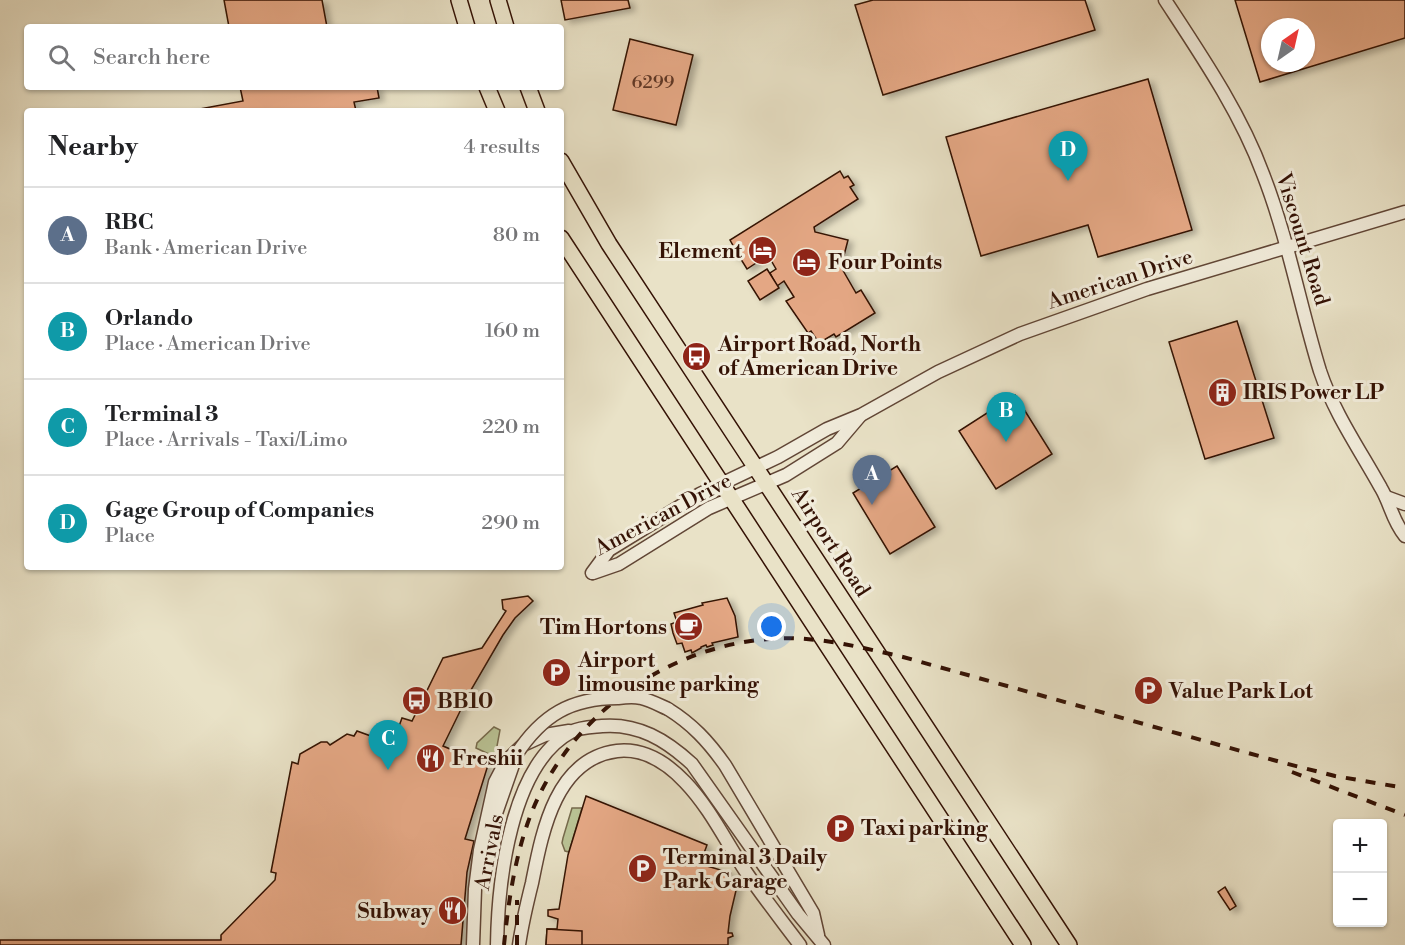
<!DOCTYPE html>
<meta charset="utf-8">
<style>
body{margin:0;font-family:"Libre Bodoni",serif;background:#f2f2f2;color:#202124}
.controls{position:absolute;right:18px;bottom:18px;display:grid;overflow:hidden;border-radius:6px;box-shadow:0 2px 4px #0004}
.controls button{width:54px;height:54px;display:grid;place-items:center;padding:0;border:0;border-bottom:2px solid #e0e0e0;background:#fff;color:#202124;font:30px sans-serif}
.compass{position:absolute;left:1261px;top:18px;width:54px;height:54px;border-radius:50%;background:#fff;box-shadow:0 2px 4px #0004;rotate:34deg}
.you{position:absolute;left:772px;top:627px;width:21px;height:21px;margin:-15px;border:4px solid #fff;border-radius:50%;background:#1a73e8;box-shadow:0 0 0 9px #1a73e833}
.badge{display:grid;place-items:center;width:39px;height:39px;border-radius:50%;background:#d93025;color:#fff;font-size:20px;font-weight:700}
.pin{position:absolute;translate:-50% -50px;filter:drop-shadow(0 2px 3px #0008)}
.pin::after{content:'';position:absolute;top:32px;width:21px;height:18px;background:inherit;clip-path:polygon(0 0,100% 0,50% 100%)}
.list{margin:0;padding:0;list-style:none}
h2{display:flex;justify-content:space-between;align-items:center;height:78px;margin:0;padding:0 24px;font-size:26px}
h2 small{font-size:20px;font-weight:400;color:#757577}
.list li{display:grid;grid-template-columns:39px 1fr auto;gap:18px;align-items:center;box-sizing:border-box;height:96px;padding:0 24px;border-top:2px solid #e0e0e0}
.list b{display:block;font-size:22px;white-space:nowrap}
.list p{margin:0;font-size:20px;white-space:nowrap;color:#757577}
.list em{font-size:20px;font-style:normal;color:#757577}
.icon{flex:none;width:33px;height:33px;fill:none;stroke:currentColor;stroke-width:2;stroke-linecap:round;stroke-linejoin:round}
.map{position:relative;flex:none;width:1405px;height:945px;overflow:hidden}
.search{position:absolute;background:#fff;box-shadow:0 2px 4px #0004;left:24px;top:24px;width:540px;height:66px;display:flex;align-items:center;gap:15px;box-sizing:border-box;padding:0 21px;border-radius:6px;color:#757577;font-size:22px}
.panel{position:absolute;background:#fff;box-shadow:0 2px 4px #0004;left:24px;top:108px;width:540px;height:462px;border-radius:6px}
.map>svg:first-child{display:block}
.green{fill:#b9c294;stroke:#766a4c;stroke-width:1.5}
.building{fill:#e4a784;stroke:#341205;stroke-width:1.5;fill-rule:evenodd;filter:url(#shadow)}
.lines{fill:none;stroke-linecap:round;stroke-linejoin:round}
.minor-casing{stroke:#614636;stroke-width:15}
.major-casing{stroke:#341205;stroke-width:18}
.minor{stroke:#f1ecdb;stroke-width:12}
.major{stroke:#e9e2c7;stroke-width:15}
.rail{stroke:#341205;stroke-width:4;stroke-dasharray:10 10;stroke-linecap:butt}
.minor-bridge-casing{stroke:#614636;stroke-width:15;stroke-linecap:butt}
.minor-bridge{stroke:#f1ecdb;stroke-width:12}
.labels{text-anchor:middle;stroke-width:6;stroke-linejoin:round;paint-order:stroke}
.number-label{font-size:18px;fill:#603725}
.street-label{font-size:21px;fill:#341205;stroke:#f1ecdb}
.poi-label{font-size:21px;font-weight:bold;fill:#341205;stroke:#f1ecdb;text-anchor:start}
</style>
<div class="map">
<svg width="1405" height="945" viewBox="0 0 1405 945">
<defs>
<filter id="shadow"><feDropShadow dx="5" dy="3" stdDeviation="3" flood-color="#0004"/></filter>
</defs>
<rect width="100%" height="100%" fill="#e9e2c7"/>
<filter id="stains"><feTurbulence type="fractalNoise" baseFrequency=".00333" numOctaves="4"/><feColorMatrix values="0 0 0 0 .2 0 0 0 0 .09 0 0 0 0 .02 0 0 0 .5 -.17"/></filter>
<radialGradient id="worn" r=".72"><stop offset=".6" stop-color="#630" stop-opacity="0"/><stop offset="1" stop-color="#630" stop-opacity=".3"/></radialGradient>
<!-- green -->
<g class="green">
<path d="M494,727L500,730L495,757L476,748L477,743Z"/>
<path d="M572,808H582L569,852L565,851L562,843L563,838Z"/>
</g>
<!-- building -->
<g class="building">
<path d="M224,0H322L327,27H229Z"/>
<path d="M561,0H628L630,8L565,20Z"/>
<path d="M873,0H1085L1095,30L883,95L855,5Z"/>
<path d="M1235,0H1405V38L1260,82ZM1270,27H1306V63H1270Z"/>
<path d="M630,39L693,55L676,125L613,110Z"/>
<path d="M1148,79L1192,230L1098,257L1088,225L981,256L946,137Z"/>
<path d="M240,87H377L379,98L354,102L356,111H189L243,101Z"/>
<path d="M840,171L844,178L848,176L854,185L850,187L858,199L814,227L815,232L848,240L841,267L856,293L861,290L875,313L836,337L834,334L819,343L811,331L808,333L786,301L794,297L784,281L777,286L770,273L776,269L768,255L747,269L739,256H733L731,252L735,249L730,240Z"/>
<path d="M767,269L779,288L760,300L748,281Z"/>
<path d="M1237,321L1274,438L1205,459L1169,342Z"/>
<path d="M1015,395L1052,454L996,489L959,431Z"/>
<path d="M897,466L935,527L890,554L853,493Z"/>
<path d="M528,596L533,601L515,618L503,635L468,695L443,746L488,765L465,839L474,841L467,872L461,945H0V940H221V935L275,880L276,873L271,872L292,762L298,764L300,754L321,742H327L330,745L347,734L354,736L357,731L379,739L382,734L389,730L398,729L402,718L412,721L443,658L482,648L506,611L503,609L502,600Z"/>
<path d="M727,598L735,616L738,637L712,643L713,645L707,647L706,645L701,647V648L692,653L691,650L685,652L682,643L677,644L673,633L671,624L677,622L674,613L703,605L702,603Z"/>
<path d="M586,796L707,845L700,864L731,873L730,880L738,882L730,916L728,933H732L733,936L728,938V945H546L547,929H557L558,919L548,916V910L559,909L568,855Z"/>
<path d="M1225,887L1236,906L1230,910L1218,892Z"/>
<path d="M547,929L582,931V945H546Z"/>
</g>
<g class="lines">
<defs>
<g id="minor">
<path d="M1165,0C1201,55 1240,112 1263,174C1288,238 1300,306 1320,371C1334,413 1360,450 1381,488C1391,505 1392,520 1405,536"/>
<path d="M1386,497L1405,504"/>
<path d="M592,573L609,550L700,494L778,457L827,429L861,415L938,372L1020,334L1147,289L1405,212"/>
<path d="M593,573L619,564L709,508L786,475L837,443L860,416"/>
<path d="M668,709C692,724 708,741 725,765L813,913L818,935"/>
<path d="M494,819L515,759"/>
<path d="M473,945L475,889L480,850L495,782L506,761L523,745L545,735L569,731"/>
<path d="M497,945C498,883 510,765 571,732C580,727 592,727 602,726C638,723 666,740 692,764L798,914L824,945"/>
<path d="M519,945C522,924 527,903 532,883C542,833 555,759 617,751C644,748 667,763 685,782C710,808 726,842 746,872C763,897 782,921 800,945"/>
</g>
<g id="major">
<path d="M459,0L467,27"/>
<path d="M498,0L506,27"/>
<path d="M487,87L497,111"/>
<path d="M528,87L537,111"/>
<path d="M561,161L609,244L1069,945"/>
<path d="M561,238L1023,945"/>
</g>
</defs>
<!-- minor casing -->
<use href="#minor" class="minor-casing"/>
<!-- major casing -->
<use href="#major" class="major-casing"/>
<!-- minor -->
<use href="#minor" class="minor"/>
<!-- major -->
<use href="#major" class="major"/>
<!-- rail -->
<g class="rail">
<path d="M1292,772L1405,815"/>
<path d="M504,945C508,905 514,863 527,825C562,722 661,647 769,639C814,635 859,647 903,657L1284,763L1335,776L1405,788"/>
<path d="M517,945V900"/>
</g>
<defs>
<path id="minor-bridge" d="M516,755C542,715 571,698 618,698C625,697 634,696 641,698C650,700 659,705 668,709"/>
</defs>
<!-- minor-bridge casing -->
<use href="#minor-bridge" class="minor-bridge-casing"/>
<!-- minor-bridge -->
<use href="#minor-bridge" class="minor-bridge"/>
</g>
<!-- icons -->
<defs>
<symbol id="hotel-disc" viewBox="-11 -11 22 22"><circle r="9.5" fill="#8f2418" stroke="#f1ecdb"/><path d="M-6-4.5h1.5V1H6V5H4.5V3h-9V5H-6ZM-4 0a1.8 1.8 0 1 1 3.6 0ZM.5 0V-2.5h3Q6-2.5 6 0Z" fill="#fff"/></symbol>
<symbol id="bus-disc" viewBox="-11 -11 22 22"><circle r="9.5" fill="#8f2418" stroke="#f1ecdb"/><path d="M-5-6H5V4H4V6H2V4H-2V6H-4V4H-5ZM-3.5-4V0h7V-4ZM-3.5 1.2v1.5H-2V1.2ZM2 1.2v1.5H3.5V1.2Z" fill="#fff"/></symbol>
<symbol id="building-disc" viewBox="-11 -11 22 22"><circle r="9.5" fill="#8f2418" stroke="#f1ecdb"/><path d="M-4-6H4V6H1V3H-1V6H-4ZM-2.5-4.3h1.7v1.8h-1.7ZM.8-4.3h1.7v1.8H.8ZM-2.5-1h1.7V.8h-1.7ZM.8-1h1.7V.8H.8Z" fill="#fff"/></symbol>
<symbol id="cafe-disc" viewBox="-11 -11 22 22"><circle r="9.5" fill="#8f2418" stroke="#f1ecdb"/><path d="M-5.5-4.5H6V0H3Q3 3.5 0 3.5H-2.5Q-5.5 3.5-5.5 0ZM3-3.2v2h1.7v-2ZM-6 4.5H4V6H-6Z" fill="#fff"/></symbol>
<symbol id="parking-disc" viewBox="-11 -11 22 22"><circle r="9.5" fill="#8f2418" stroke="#f1ecdb"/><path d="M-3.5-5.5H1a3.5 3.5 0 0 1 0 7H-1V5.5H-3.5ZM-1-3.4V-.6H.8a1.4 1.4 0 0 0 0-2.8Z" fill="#fff"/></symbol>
<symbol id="restaurant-disc" viewBox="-11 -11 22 22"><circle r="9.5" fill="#8f2418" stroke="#f1ecdb"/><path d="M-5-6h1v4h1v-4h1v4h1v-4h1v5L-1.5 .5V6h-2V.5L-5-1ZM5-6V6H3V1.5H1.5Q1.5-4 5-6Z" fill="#fff"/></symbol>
</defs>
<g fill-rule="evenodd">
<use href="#hotel-disc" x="746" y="234" width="33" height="33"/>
<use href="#hotel-disc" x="790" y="246" width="33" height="33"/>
<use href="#bus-disc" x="680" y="340" width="33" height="33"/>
<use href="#building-disc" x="1206" y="376" width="33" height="33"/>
<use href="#cafe-disc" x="672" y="610" width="33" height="33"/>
<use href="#parking-disc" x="540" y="656" width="33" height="33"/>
<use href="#parking-disc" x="1132" y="674" width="33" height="33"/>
<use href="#bus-disc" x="400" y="684" width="33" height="33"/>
<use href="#restaurant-disc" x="414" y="742" width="33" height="33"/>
<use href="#parking-disc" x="824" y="812" width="33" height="33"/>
<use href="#parking-disc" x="626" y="852" width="33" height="33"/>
<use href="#restaurant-disc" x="436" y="894" width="33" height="33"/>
</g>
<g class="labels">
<!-- number labels -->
<g class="number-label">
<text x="653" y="88">6299</text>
</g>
<!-- street labels -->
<g class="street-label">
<text transform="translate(1303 239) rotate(73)" y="7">Viscount Road</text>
<text transform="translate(1120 279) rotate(-18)" y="7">American Drive</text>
<text transform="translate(663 514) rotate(-28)" y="7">American Drive</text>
<text transform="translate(831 542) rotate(57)" y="7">Airport Road</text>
<text transform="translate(489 852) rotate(-79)" y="7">Arrivals</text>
</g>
<!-- poi labels -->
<g class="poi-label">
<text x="742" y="258" text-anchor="end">Element</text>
<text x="828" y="269">Four Points</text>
<text x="718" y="351">Airport Road, North<tspan x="718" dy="24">of American Drive</tspan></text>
<text x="1243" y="399">IRIS Power LP</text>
<text x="667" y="634" text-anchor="end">Tim Hortons</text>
<text x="578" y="667">Airport<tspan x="578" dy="24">limousine parking</tspan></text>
<text x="1169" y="698">Value Park Lot</text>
<text x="437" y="708">BB10</text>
<text x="452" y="765">Freshii</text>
<text x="861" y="835">Taxi parking</text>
<text x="663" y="864">Terminal 3 Daily<tspan x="663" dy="24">Park Garage</tspan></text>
<text x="432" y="918" text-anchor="end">Subway</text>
</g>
</g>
<rect width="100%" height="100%" filter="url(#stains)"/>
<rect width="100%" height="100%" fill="url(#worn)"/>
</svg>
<div class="controls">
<button>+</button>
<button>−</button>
</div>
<svg class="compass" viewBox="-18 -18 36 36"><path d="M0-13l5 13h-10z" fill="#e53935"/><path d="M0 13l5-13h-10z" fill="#757577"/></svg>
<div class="you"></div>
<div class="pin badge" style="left:872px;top:505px;background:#5c6f8a">A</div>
<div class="pin badge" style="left:1006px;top:442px;background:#0f9aa8">B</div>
<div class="pin badge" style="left:388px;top:770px;background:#0f9aa8">C</div>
<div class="pin badge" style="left:1068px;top:181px;background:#0f9aa8">D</div>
<div class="search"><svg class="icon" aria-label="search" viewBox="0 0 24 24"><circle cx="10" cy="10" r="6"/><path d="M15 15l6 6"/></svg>Search here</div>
<section class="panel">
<h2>Nearby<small>4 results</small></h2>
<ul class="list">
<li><span class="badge" style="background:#5c6f8a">A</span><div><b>RBC</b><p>Bank · American Drive</p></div><em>80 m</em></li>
<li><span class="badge" style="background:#0f9aa8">B</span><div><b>Orlando</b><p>Place · American Drive</p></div><em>160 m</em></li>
<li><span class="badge" style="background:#0f9aa8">C</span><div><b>Terminal 3</b><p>Place · Arrivals - Taxi/Limo</p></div><em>220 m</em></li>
<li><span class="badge" style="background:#0f9aa8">D</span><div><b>Gage Group of Companies</b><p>Place</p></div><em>290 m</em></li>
</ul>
</section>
</div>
